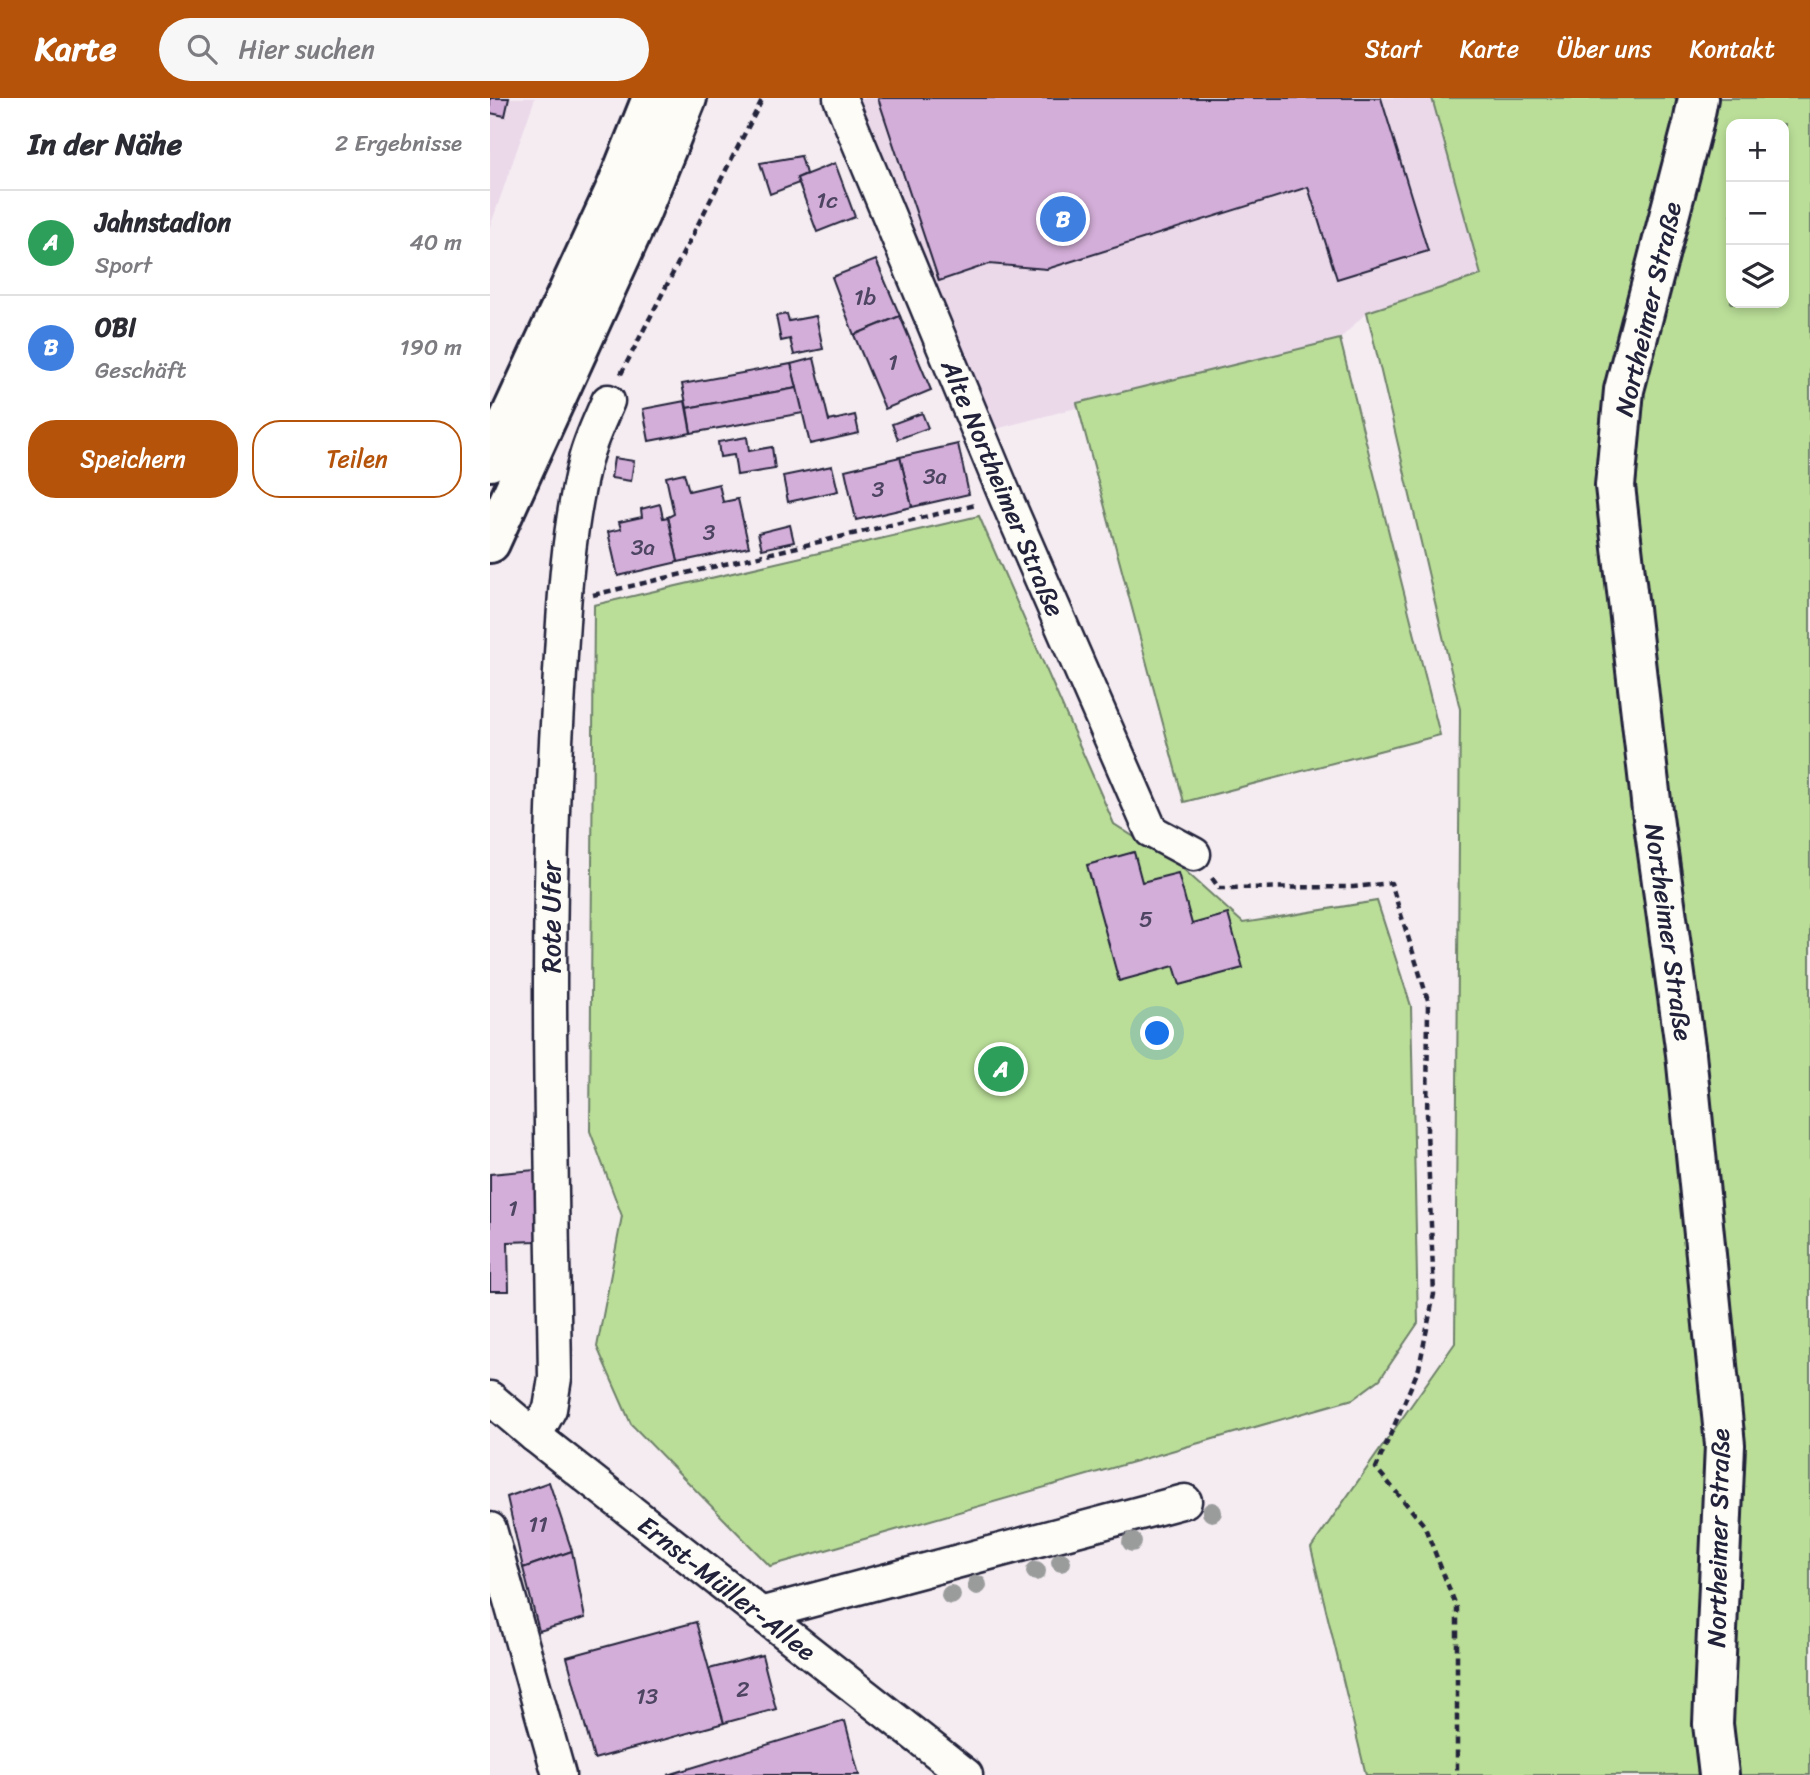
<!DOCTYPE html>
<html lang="de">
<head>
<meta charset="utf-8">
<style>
	body { margin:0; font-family:Sriracha,sans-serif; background:#f7f7f7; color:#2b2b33 }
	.controls { position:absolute; right:21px; top:21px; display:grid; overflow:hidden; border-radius:14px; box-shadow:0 4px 10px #0003 }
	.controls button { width:63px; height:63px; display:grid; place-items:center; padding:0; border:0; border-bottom:2px solid #e1e1e2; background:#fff; color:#2b2b33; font:35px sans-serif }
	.you { position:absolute; left:668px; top:936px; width:24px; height:24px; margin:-18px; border:5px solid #fff; border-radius:50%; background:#1a73e8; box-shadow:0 0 0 10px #1a73e833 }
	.badge { display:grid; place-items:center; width:46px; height:46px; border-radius:50%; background:#b45309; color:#fff; font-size:23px; font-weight:700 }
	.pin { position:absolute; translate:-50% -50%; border:4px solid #fff; box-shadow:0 2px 7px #0006 }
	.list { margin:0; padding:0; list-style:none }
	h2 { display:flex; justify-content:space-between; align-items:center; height:91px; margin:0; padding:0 28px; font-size:30px }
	h2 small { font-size:23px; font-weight:400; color:#7c7c81 }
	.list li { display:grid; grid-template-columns:46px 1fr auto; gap:21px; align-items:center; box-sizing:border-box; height:105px; padding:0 28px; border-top:2px solid #e1e1e2 }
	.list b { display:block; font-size:26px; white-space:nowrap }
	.list p { margin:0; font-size:23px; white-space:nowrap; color:#7c7c81 }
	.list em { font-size:23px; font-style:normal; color:#7c7c81 }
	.actions { display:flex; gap:14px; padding:21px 28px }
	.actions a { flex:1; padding:16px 0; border:2px solid #b45309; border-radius:28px; text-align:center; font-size:24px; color:#b45309 }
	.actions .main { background:#b45309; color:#fff }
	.icon { flex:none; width:38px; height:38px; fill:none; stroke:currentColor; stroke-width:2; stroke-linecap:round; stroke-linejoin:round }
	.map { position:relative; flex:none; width:1320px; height:1677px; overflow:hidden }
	header { display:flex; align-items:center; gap:42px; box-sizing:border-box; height:98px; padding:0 35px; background:#b45309; color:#fff }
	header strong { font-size:33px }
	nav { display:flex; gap:38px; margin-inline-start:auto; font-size:24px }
	.search { width:490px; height:63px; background:#f7f7f7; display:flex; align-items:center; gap:18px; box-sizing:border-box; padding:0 24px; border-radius:38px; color:#7c7c81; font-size:26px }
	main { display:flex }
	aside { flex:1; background:#fff }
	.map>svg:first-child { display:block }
</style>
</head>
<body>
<header>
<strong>Karte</strong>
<div class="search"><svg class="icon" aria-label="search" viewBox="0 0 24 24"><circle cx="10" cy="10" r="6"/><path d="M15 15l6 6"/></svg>Hier suchen</div>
<nav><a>Start</a><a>Karte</a><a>Über uns</a><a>Kontakt</a></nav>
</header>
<main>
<aside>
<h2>In der Nähe<small>2 Ergebnisse</small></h2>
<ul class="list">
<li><span class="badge" style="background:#2e9e5b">A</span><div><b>Jahnstadion</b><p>Sport</p></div><em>40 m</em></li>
<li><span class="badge" style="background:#3f7fe0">B</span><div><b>OBI</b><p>Geschäft</p></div><em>190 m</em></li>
</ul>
<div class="actions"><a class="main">Speichern</a><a>Teilen</a></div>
</aside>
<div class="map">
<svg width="1320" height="1677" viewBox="0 0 1320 1677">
	<rect width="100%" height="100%" fill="#f5ecf1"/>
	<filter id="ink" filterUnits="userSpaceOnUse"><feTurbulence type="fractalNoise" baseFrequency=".0143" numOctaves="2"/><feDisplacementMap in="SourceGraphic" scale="14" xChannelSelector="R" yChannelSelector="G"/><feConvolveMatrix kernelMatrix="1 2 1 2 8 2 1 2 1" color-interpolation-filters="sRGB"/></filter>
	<g filter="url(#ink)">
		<g fill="#ebd9ea">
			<polygon points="0,0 45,0 0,129"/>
			<polygon points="353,0 942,0 991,177 877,214 850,241 502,332"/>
		</g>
		<g fill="#bade98" stroke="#6e806a" stroke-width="2" fill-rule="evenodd">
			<path d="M942,0H1320V1677H876L821,1450L965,1245L970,611L877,214L991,177ZM1241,26H1294V205H1241Z"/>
			<polygon points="850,241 950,637 694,704 587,305"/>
			<polygon points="489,418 624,726 691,769 753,825 887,803 921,908 928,1225 890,1281 863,1301 280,1468 141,1326 107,1249 132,1118 100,1033 104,507"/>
		</g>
		<g fill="#d3aed8" stroke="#22223b" stroke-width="2">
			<polygon points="0,0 19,0 15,18 0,15"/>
			<polygon points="388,0 891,0 938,153 847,181 818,89 557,171 499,166 449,183"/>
			<polygon points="311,58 316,76 307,80 309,85 280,96 270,65"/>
			<polygon points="345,65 365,119 327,134 307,80"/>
			<polygon points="386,162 410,218 364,237 342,179"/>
			<polygon points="297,216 299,223 326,218 333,251 304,257 300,241 291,243 286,218"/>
			<polygon points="410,218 441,292 395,311 364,237"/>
			<polygon points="324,260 339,323 365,317 369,335 320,346 301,266"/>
			<polygon points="301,266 307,290 197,310 192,286"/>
			<polygon points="307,290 313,315 201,335 197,310"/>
			<polygon points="195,303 201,335 159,343 153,311"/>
			<polygon points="432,315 438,330 408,341 402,326"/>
			<polygon points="257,339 259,353 282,349 285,371 247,377 244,357 230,359 228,344"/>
			<polygon points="468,346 479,396 422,409 410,359"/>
			<polygon points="410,359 422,409 366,422 355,372"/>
			<polygon points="124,360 144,363 141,383 121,380"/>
			<polygon points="342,368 348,393 298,404 293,378"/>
			<polygon points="194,375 199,393 229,386 233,404 248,401 259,449 188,464 178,419 184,416 176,379"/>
			<polygon points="170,406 173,420 178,419 188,464 128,478 118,434 131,431 129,424 152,419 151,411"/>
			<polygon points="300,427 304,444 272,451 268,435"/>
			<polygon points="644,754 652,784 688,775 702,826 738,816 753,870 690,887 684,868 629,883 597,767"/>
			<polygon points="45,1072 46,1143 18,1144 19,1193 0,1193 0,1076"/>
			<polygon points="59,1384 82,1453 33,1470 17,1399"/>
			<polygon points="82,1453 95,1520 49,1533 33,1470"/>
			<polygon points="206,1524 234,1625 104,1661 77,1559"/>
			<polygon points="272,1557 286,1611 234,1625 219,1571"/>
			<polygon points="355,1623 369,1677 178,1677"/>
		</g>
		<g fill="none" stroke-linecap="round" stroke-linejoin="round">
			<g stroke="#22223b" stroke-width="37">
				<g id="street">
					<polyline points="350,0 516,400 661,733 704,756"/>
					<polyline points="0,1300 45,1338 476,1677"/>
					<path d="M45,1338L60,1311L65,1280C62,1057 54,832 68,609C73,527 75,442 95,362C100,342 110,322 118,303"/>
					<polyline points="0,1431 69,1677"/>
					<polyline points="270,1516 695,1403"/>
				</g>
			</g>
			<g stroke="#22223b" stroke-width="44">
				<polyline id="primary" points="1208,0 1203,26 1134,292 1125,388 1162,712 1196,956 1235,1347 1223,1626 1229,1677"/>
			</g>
			<g stroke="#22223b" stroke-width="44">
				<g id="highway">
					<polyline points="0,363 126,90 162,0"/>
					<polyline points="0,445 150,116 197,0"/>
				</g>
			</g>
			<g stroke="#22223b" stroke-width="4.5" stroke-dasharray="7 5" stroke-linecap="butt">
				<polyline points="131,276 273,0"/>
				<polyline points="103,497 486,407"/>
				<polyline points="722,780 729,790 863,789 901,785 938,902 937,1033 944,1196 929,1270 886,1370 934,1427 967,1510 967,1677"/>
			</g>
			<use href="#street" stroke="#fdfcf7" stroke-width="32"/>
			<use href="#primary" stroke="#fdfcf7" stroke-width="38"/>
			<use href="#highway" stroke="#fdfcf7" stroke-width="38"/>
		</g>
		<g fill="#9a9c9c">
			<circle cx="722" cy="1414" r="10"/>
			<circle cx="642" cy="1444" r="10"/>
			<circle cx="571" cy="1464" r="10"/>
			<circle cx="546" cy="1473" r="10"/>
			<circle cx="487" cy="1487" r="10"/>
			<circle cx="461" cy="1497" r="10"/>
		</g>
	</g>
	<g text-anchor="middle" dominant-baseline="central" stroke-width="5" stroke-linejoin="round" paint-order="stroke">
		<g font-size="23" fill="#4e4562">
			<text x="337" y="102">1c</text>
			<text x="375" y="199">1b</text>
			<text x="403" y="264">1</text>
			<text x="445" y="378">3a</text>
			<text x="388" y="391">3</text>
			<text x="219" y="434">3</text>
			<text x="153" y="449">3a</text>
			<text x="656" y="821">5</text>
			<text x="23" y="1110">1</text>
			<text x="48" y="1426">11</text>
			<text x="253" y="1591">2</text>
			<text x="157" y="1598">13</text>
		</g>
		<g font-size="26" fill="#22223b" stroke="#fdfcf7">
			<text transform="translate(1158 211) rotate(-77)">Northeimer Straße</text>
			<text transform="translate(513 390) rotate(67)">Alte Northeimer Straße</text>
			<text transform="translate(61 819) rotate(-90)">Rote Ufer</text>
			<text transform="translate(1179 834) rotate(82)">Northeimer Straße</text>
			<text transform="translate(1228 1440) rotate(-89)">Northeimer Straße</text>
			<text transform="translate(237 1490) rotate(38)">Ernst-Müller-Allee</text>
		</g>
	</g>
</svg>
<div class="controls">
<button>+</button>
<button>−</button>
<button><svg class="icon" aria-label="layers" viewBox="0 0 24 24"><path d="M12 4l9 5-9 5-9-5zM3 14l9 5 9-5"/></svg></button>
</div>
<div class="you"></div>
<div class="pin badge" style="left:511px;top:971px;background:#2e9e5b">A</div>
<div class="pin badge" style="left:573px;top:121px;background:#3f7fe0">B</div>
</div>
</main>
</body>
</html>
